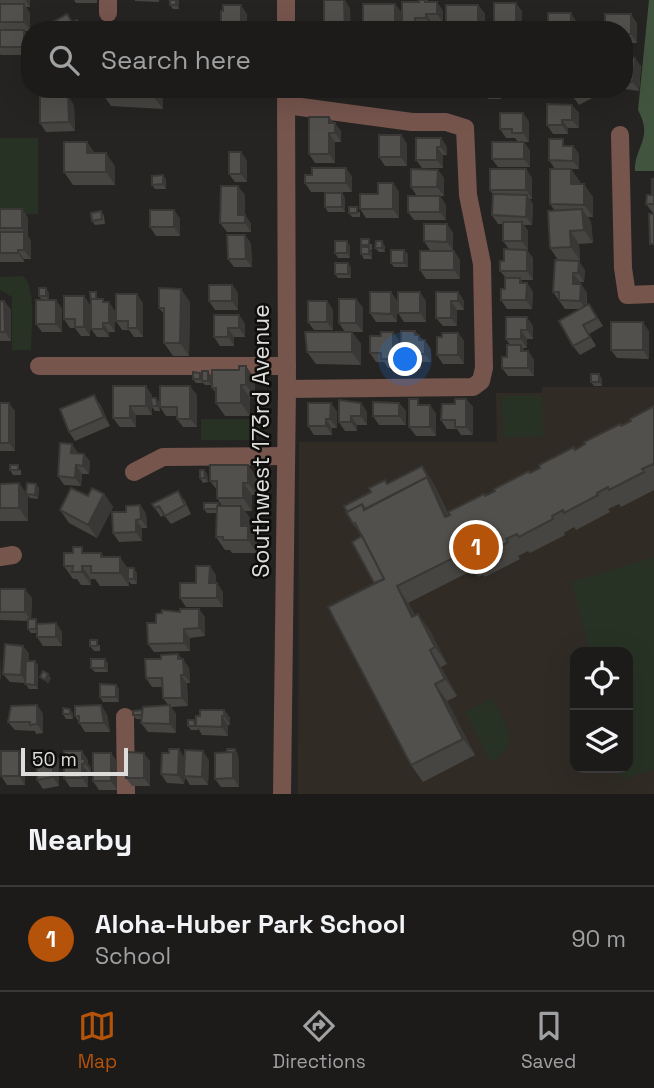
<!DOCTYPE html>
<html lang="en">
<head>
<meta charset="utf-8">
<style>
	body { margin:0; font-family:"Space Grotesk",sans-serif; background:#252423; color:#f1f3f6 }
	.controls { position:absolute; right:21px; bottom:21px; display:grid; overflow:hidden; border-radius:14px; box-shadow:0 7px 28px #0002 }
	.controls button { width:63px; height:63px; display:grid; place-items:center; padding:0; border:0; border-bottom:2px solid #3a3939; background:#1c1b1a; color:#f1f3f6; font:35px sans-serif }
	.scale { position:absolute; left:21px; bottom:18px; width:107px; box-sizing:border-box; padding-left:7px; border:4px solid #dedddb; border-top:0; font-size:19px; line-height:24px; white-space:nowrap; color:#dedddb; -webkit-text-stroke:5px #0e0e0d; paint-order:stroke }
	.you { position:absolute; left:406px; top:360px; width:24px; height:24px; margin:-18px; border:5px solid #fff; border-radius:50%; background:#1a73e8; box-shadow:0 0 0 10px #1a73e833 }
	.badge { display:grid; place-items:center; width:46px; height:46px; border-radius:50%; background:#b45309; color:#fff; font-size:23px; font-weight:700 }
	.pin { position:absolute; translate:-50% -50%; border:4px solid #fff; box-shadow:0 2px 7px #0006 }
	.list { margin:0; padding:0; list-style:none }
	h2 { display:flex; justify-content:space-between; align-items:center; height:91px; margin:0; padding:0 28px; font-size:30px }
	h2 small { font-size:23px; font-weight:400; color:#a0a1a2 }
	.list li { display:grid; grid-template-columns:46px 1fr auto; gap:21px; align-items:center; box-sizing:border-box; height:105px; padding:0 28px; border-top:2px solid #3a3939 }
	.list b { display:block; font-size:26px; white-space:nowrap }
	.list p { margin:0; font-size:23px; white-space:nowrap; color:#a0a1a2 }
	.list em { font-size:23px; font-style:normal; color:#a0a1a2 }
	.icon { flex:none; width:38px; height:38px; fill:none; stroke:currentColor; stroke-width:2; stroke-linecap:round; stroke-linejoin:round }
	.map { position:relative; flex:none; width:654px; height:794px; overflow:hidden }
	.search { position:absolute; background:#1c1b1a; box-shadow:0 7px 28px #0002; left:21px; right:21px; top:21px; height:77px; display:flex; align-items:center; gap:18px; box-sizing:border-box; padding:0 24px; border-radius:28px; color:#a0a1a2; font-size:26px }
	.sheet { height:196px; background:#1c1b1a }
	nav { display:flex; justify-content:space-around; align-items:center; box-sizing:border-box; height:98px; border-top:2px solid #3a3939; background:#1c1b1a; font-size:19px; color:#a0a1a2 }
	nav a { display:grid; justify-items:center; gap:4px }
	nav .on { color:#b45309 }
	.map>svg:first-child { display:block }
</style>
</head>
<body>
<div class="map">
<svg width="654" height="794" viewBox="0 0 654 794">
	<rect width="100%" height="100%" fill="#262422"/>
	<path fill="#302c25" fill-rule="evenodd" d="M542,387H654V794H298L299,442H497L496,393H542ZM575,652H628V768H575Z"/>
	<g fill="#273225">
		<rect x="0" y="138" width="38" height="76"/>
		<path d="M23,276C37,287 31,332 31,350H12V297L0,290V277Z"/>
		<polygon points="502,396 542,396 543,436 503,437"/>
		<path d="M201,419H263C263,428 264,436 255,440H201Z"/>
		<polygon points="654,557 654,769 622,779 620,768 628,768 628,652 590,652 572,582"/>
		<path d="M492,699C505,723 523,744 491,762L465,712Z"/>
	</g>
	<path fill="#41543e" d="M649,0H654V171H635C634,147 654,139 638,110Z"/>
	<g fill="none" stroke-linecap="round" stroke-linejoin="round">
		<g stroke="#76554d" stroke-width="18">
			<polyline points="108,0 108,13"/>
			<polyline points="286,0 286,30"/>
			<polyline points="286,105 412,122 446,122 465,128 468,195 482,264 484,368 481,381 473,387 287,389"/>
			<polyline points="620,135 623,268 627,295 654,294"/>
			<polyline points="39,366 287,366"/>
			<polyline points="134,472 163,457 286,456"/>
			<polyline points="0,557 13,555"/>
			<polyline points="125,717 126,794"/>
			<polyline points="282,794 287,389 286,89"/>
		</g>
	</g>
	<g fill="#464542">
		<polygon points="0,0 30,0 30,7 26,7 30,13 30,31 24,31 30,38 30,55 1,55 0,54"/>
		<polygon points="74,0 97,0 97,3 76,3"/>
		<polygon points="135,0 159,0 159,2 135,1"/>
		<polygon points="179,0 179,9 173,9 170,5"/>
		<polygon points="427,0 429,2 437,2 443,11 443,23 432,23 432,27 421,27 421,30 403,30 419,2"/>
		<polygon points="395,4 401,12 401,30 365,30 363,27"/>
		<polygon points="478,5 485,14 485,30 448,30 446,27"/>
		<polygon points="637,23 637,43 624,43 624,30 607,30 605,27"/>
		<polygon points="624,57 641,66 639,91 624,89"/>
		<polygon points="163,89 163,109 111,106 102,93"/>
		<polygon points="214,89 247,89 247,96 219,96"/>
		<polygon points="321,89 354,89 354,96 326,96"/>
		<polygon points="373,89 401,89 401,98 380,98"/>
		<polygon points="409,89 436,89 436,97 429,97 428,95 413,95"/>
		<polygon points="456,89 477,89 477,91 457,91"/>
		<polygon points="482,89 514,89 514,94 501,94 501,99 488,99"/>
		<polygon points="563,89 595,89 598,95 579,105 571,94 568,96"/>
		<polygon points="74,105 75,131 46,132 40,123"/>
		<polygon points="572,105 579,113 579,128 568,128 568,134 553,134 547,125"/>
		<polygon points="523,113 529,122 529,142 518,142 515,138 506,138 500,129"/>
		<polygon points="329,117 341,131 341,142 335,142 335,163 315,163 309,154"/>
		<polygon points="401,135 407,144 407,166 385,166 379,157"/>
		<polygon points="441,138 447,147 447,155 443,155 443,168 422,168 416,160"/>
		<polygon points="87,142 94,153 115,166 115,185 73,185 64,172"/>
		<polygon points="524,142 530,151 530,167 498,167 492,159"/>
		<polygon points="568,146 573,146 579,154 579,169 555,169 549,160"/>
		<polygon points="241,152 247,161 247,182 235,182 229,174"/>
		<polygon points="346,168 352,177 352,192 311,192 305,183 312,175"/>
		<polygon points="526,169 532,178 532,199 529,199 533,204 532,225 524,225 528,231 528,250 527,250 533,258 533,280 521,280 523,283 527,283 533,292 532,309 507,309 501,300 505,289 506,278 500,271 509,249 503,241 503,224 498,224 492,215 493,195 490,190"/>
		<polygon points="571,169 580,182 580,184 593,197 593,217 588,217 591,222 593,243 579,244 580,260 569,261 585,270 584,282 580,282 580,284 581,284 587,293 587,305 589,304 603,326 589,334 596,346 580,355 573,346 580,309 565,309 553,292 558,260 550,248 555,211 550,204"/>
		<polygon points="438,170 444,178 444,196 440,196 446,205 446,220 414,220 408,212 417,196 411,187"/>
		<polygon points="163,175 166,180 166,189 155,189 152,185"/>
		<polygon points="654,179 654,213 653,213 646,204 652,195"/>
		<polygon points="393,183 399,192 399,218 366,218 360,209 378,194"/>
		<polygon points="342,193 345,198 345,212 328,212 325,207"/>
		<polygon points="245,195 245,215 251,224 251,232 227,232 220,223"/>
		<polygon points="0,209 22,209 28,218 28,236 31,241 31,259 24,259 24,262 0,262"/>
		<polygon points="174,210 180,219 180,236 156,236 150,227"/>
		<polygon points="101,211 104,216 105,224 95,225 92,221"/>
		<polygon points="360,212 360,217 352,217 349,213"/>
		<polygon points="447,224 453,233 453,250 430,250 424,241"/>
		<polygon points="245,235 251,244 252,267 234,267 228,259"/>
		<polygon points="372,244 372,250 370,250 372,252 372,259 364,259 361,254 363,247 361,245"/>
		<polygon points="350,246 350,258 338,258 335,253"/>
		<polygon points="385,246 385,252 379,252 375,248"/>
		<polygon points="454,251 460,260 460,279 426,279 420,270"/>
		<polygon points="408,254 408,267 394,267 391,263"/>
		<polygon points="348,263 351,268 351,278 338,278 335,274"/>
		<polygon points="232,285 238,293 238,310 215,310 209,301"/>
		<polygon points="46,288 49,293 49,300 62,308 62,332 42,332 36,324 42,300 39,296"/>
		<polygon points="391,292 397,301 397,322 376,322 370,313"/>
		<polygon points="458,292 464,301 464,310 457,310 457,326 443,326 436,318"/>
		<polygon points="84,296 90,305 90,336 81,336 75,328 70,328 64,319"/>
		<polygon points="99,296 99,299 105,302 115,311 115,332 109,332 109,337 97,337 91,329"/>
		<polygon points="356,299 363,308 363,332 352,332 361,344 361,365 316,364 307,352 345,332 339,323"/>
		<polygon points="0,301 4,301 11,310 11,341 0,341"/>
		<polygon points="327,301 333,310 333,330 314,330 308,322"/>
		<polygon points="426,301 426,322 404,322 398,313"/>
		<polygon points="190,302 189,356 173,356 164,343 164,314 159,308"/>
		<polygon points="143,303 143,337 134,337 129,330 122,330 116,321"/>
		<polygon points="239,315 245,324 245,337 234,337 234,346 220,346 214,337"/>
		<polygon points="506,317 533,326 533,339 527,339 527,348 522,348 525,351 528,351 534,360 534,376 508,376 502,368 507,357 510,345 506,339"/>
		<polygon points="415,331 422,340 431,349 431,362 421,362 421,369 410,369 403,361 403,357 401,354"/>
		<polygon points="649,331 649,359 617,358 611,350"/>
		<polygon points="393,332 399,341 399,368 388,368 384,362 376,362 370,353 381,336"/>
		<polygon points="458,333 464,341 464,364 443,364 437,355 442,337"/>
		<polygon points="208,371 211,376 211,385 205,385 203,383 196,383 193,379 200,373 202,374"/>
		<polygon points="255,379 255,398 250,398 250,416 225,416 216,403 216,393 212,388"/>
		<polygon points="602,379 602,386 594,386 591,382"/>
		<polygon points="113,386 152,395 152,398 156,398 159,402 160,411 155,411 152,407 152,415 136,415 136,427 120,427 113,418"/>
		<polygon points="197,395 197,427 183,427 177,419 177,416 166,416 160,407"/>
		<polygon points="466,399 473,407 473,435 461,435 457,429 447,429 441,420 455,404"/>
		<polygon points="0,403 15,411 15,451 0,451"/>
		<polygon points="331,403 337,412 337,428 332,428 332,435 314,435 308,426"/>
		<polygon points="361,403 367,412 367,425 357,425 357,431 345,431 339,422"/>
		<polygon points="399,403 406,411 406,425 379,425 373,416"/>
		<polygon points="100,404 110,426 75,441 69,432"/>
		<polygon points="422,405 430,405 436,414 436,436 416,436 409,427"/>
		<polygon points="654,406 654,490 621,507 619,504 608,509 610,512 576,530 574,527 564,533 565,535 530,553 528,551 518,556 520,559 485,577 483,575 478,577 473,570 408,603 415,615 418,614 430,631 447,664 441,667 457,696 447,701 475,755 423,782 411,765 374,583 362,536 353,524 371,492 385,480 388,484 431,479 449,515 631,421"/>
		<polygon points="78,453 84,454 90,462 89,474 82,474 81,486 64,485 58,476"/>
		<polygon points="248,465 257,478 257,495 252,495 252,511 245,511 250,518 250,529 257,539 257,553 232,553 230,550 225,550 216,537 217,513 207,513 204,509 222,506 217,498 217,490 210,481"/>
		<polygon points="10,470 21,470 21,475 13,475"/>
		<polygon points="204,470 207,474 208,482 203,483 200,478"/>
		<polygon points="19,483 28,496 28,521 0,521 0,484"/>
		<polygon points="39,488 38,499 30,498 26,494"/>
		<polygon points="104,494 113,507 97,538 69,523 60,510 88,496"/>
		<polygon points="184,499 191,514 171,524 164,515 161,517 152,504"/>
		<polygon points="140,505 146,514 147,528 142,528 142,541 119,542 113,533 126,512"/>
		<polygon points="86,553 101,553 104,557 137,573 137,584 131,584 129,581 129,586 100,586 95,579 91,579 91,585 81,585 77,579 73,579 64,566"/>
		<polygon points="216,575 216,583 223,592 223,607 186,607 180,598 196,583"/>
		<polygon points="0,589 32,598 31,619 39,624 56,623 62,632 62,646 43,646 37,637 37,633 31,633 28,629 28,621 0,620"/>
		<polygon points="205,617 205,636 190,638 190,651 154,652 148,644"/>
		<polygon points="100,645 100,651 94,651 90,646"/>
		<polygon points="23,646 29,654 28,661 38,665 38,689 29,689 25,683 10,682 3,674"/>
		<polygon points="178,654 189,668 190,683 187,683 188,706 171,707 176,714 176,733 148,732 141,723 142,719 136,719 133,715 142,710 168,705 163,698 162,687 152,687 146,678 161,659"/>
		<polygon points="108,663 108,672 95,672 91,668"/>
		<polygon points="116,685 119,689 119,702 103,702 100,697"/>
		<polygon points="37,705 43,714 43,733 36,734 35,731 15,730 8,722"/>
		<polygon points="224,710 230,718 230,725 228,725 228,736 202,735 198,728 198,730 191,730 188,726 194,720 196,722 200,716"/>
		<polygon points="73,713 73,719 66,719 63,714"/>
		<polygon points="107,714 110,732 85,732 75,716"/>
		<polygon points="19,751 25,760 25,785 7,785 1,776"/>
		<polygon points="53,751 59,760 59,786 43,789 37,780"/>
		<polygon points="238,754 239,787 221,787 215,779"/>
		<polygon points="185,757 209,760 208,785 190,785 185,777 184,784 167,783 161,774"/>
		<polygon points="88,760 88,764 91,768 91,772 88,772 88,787 70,787 64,778"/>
		<polygon points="117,761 117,790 99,790 93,781"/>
		<polygon points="150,761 150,786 132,786 126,778"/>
	</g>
	<g fill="#393836">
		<polygon points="25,0 30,0 30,7"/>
		<polygon points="176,0 179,0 179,9 176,5"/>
		<polygon points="345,0 350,8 351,30 345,30"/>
		<polygon points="437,2 443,11 443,23 437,14"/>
		<polygon points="516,3 522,11 522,30 516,30"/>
		<polygon points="24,4 30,13 30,31 24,22"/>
		<polygon points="395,4 401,12 401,30 397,30 395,27"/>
		<polygon points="241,5 247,14 247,30 241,30"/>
		<polygon points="478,5 485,14 485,30 480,30 478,27"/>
		<polygon points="571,13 577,22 577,30 572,30 571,28"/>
		<polygon points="426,14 432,23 432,27 426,18"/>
		<polygon points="631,14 637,23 637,43 631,34"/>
		<polygon points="415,18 421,27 421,30 415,29"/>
		<polygon points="24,30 30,38 30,55 24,47"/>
		<polygon points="635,58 641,66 639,91 633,82"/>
		<polygon points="154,89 163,89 163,109 154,97"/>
		<polygon points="242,89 247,89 247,96"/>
		<polygon points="349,89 354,89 354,96"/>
		<polygon points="395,89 401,89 401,98"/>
		<polygon points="430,89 436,89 436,97"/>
		<polygon points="495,89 498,89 501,94 501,99"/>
		<polygon points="68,96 74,105 75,131 69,122"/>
		<polygon points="572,105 579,113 579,128 572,120"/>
		<polygon points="523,113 529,122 529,142 523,133"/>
		<polygon points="329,117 335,125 335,123 341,131 341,142 329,123"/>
		<polygon points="562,120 568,128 568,134 562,125"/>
		<polygon points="329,133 335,142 335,163 329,154"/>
		<polygon points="401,135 407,144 407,166 401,157"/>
		<polygon points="441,138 447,147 447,155 441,147"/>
		<polygon points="87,142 96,155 87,153"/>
		<polygon points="524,142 530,151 530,167 524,159"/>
		<polygon points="573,146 579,154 579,169 573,161"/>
		<polygon points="437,147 443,155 443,168 437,160"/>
		<polygon points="241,152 247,161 247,182 241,174"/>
		<polygon points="106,153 115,166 115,185 106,172"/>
		<polygon points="346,168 352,177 352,192 346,183"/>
		<polygon points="526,169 532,178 532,199 526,190"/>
		<polygon points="571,169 580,182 580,197 571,184"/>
		<polygon points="438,170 444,178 444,196 437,187"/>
		<polygon points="163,175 166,180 166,189 163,184"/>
		<polygon points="393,183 399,192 399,218 393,209"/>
		<polygon points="584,184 593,197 593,217 584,205"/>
		<polygon points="238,186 245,195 245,224 238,215"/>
		<polygon points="342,193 345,198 345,212 342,207"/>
		<polygon points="527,195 533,204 532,225 526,217"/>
		<polygon points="440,196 446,205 446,220 440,212"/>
		<polygon points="22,209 28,218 28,236 31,241 31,259 24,250 24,232 22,228"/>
		<polygon points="582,209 591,222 593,243 584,230"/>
		<polygon points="174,210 180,219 180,236 174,227"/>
		<polygon points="245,215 251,224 251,232 245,223"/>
		<polygon points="522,222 528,231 528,250 522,241"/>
		<polygon points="447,224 453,233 453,250 447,242"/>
		<polygon points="570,231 579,244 580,260 571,247"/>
		<polygon points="245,235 251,244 252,267 246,259"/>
		<polygon points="347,241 350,246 350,258 347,253"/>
		<polygon points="382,241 385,246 385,252 382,248"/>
		<polygon points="369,247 372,252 372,259 369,254"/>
		<polygon points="18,250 24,259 24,262 18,253"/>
		<polygon points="404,250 408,254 408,267 404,263"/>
		<polygon points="527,250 533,258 533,280 527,271"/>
		<polygon points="454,251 460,260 460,279 454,270"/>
		<polygon points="579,261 585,270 584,282 578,273"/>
		<polygon points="348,263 351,268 351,278 348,274"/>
		<polygon points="573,273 580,282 579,293 573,284"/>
		<polygon points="527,283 533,292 532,309 526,300"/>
		<polygon points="581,284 587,293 586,310 580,301"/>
		<polygon points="232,285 238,293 238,310 232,301"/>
		<polygon points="46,288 49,293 49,300 46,296"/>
		<polygon points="181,289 190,302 189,356 180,343"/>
		<polygon points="391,292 397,301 397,322 391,314"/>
		<polygon points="420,292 426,301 426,322 420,313"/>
		<polygon points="458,292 464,301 464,310 458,301"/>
		<polygon points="137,294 143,303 143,337 137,328"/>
		<polygon points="84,296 90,305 90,336 84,327"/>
		<polygon points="103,299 109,308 109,302 115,311 115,332 109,323"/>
		<polygon points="356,299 363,308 363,332 356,323"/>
		<polygon points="56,300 62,308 62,332 56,324"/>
		<polygon points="4,301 11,310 11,341 5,332"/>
		<polygon points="327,301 333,310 333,330 327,322"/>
		<polygon points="451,301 457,310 457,326 451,318"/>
		<polygon points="239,315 245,324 245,337 239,328"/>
		<polygon points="527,317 533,326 533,339 527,330"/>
		<polygon points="643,322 649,331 649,359 643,350"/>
		<polygon points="103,323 109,332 109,337 103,329"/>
		<polygon points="228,328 234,337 234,346 228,337"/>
		<polygon points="521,330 527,339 527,348 521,339"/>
		<polygon points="352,332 361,344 361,365 352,352"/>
		<polygon points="393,332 399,341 399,368 393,359"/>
		<polygon points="458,333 464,341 464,364 458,355"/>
		<polygon points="425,340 431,349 431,362 425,354"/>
		<polygon points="528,351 534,360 534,376 528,368"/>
		<polygon points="415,354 421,362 421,369 415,361"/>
		<polygon points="246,366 255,379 255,398 246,385"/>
		<polygon points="208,371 211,376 211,385 208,381"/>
		<polygon points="599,374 602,379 602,386 599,382"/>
		<polygon points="241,385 250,398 250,416 241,403"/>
		<polygon points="146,386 152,395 152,415 146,406"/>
		<polygon points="190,386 197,395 197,427 190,419"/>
		<polygon points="94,395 100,404 110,426 104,417"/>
		<polygon points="156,398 159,402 160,411 157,406"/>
		<polygon points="466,399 473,407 473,435 466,427"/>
		<polygon points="9,403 15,411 15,451 9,443"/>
		<polygon points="331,403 337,412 337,428 330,419"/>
		<polygon points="361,403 367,412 367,425 361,416"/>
		<polygon points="399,403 406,411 406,425 399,416"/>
		<polygon points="430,405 436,414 436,436 430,427"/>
		<polygon points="130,406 136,415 136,427 130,418"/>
		<polygon points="351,416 357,425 357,431 351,422"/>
		<polygon points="326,419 332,428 332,435 326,426"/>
		<polygon points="72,444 78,453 71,453"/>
		<polygon points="84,454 90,462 89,474 83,466"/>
		<polygon points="76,465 82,474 81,486 75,478"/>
		<polygon points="248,465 257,478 257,495 248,483"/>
		<polygon points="422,466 431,479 457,534 445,517"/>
		<polygon points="204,470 207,474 208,482 205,478"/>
		<polygon points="19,483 28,496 28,521 19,508"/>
		<polygon points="243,483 252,495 252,511 243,498"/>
		<polygon points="36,484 39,488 38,499 35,495"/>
		<polygon points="104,494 113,507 97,538 88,525"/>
		<polygon points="140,505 146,514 147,528 141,519"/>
		<polygon points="241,506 250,518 250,529 257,539 257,553 248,540 241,526"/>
		<polygon points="136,520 142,528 142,541 136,532"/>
		<polygon points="120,557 129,570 128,579 129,581 129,586 120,573"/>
		<polygon points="82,566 91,579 91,585 82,572"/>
		<polygon points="210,566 216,575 216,592 209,583"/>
		<polygon points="134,568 137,573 137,584 134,579"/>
		<polygon points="217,583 223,592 223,607 217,598"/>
		<polygon points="397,586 408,603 424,633 412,617"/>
		<polygon points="25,589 32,598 31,621 25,612"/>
		<polygon points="199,609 205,617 205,636 199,628"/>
		<polygon points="418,614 430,631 447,664 435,647"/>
		<polygon points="56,623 62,632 62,646 56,637"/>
		<polygon points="184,629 190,638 190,651 184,643"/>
		<polygon points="23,646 29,654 27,683 21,675"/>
		<polygon points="430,650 441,667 457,696 445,679"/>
		<polygon points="178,654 183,662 183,659 189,668 190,683 184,675 178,659"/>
		<polygon points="0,655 0,656 1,680 0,678"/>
		<polygon points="105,659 108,663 108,672 105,668"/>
		<polygon points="35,661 38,665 38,689 35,685"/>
		<polygon points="48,674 51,678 48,684 45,680"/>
		<polygon points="181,675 187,683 188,706 182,698"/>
		<polygon points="435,684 447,701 475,755 463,739"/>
		<polygon points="116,685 119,689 119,702 116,697"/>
		<polygon points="37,705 43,714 43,733 37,724"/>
		<polygon points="101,705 107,714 110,732 104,723"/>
		<polygon points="170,705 176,714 176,733 170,724"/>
		<polygon points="70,709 73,713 73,719 70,714"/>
		<polygon points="224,710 230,718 230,725 224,716"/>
		<polygon points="222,716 228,725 228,736 222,727"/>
		<polygon points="179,749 185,758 184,784 178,775"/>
		<polygon points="235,749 238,754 239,761 239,787 233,778 233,752"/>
		<polygon points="19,751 25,760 25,785 19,776"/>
		<polygon points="53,751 59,760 59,786 53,777"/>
		<polygon points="82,751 88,760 88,764 91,768 91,772 82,759"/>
		<polygon points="203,751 209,760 208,785 202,777"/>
		<polygon points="111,753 117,761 117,790 111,781"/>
		<polygon points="144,753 150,761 150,786 144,778"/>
		<polygon points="82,764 88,772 88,787 82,778"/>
	</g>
	<g fill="#51504d" stroke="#393836" stroke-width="2">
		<rect x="170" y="0" width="6" height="5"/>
		<polygon points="324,0 344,0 345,30 319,30 319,23 324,23"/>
		<polygon points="419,0 425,0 425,2 437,2 437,14 426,14 426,18 415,18 415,29 402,29 402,2 419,2"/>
		<rect x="494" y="3" width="22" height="27"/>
		<rect x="0" y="4" width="24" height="18"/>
		<rect x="363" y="4" width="32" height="23"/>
		<polygon points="223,5 241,5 241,30 221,30 221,11 223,11"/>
		<rect x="446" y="5" width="32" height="22"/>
		<polygon points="548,13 571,13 571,28 548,30"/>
		<polygon points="67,14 72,22 77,20 83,30 50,30 48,25"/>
		<polygon points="605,14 631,14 631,34 624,34 624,30 612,30 612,27 605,27"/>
		<rect x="126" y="23" width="22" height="7"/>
		<rect x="173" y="28" width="23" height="2"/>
		<rect x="0" y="30" width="24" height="17"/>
		<polygon points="624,57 635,58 633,82 624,81"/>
		<polygon points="102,89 154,89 154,97 102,93"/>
		<rect x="482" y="89" width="13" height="2"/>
		<polygon points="68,96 69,122 40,123 40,97"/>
		<polygon points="547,104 572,105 572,120 562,120 562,125 547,125"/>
		<polygon points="500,113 523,113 523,133 512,133 512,129 500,129"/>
		<polygon points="309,117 329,117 329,123 335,123 335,133 329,133 329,154 309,154"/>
		<rect x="379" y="135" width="22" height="22"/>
		<polygon points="416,138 441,138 441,147 437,147 437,160 416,160"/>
		<polygon points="549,139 563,139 563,146 573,146 573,161 549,160"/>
		<polygon points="64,142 87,142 87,153 106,153 106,172 64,172"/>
		<rect x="492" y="142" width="32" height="17"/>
		<rect x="229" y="152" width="12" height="22"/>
		<polygon points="312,168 346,168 346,183 305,183 305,175 312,175"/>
		<polygon points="411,169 438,170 437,187 411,187"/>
		<rect x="490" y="169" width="36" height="21"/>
		<polygon points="550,169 571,169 571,184 584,184 584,205 550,204"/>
		<polygon points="163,175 163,184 152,185 152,176"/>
		<polygon points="652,179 654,179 654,204 646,204 647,195 652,195"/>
		<polygon points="378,183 393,183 393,209 360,209 360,194 378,194"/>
		<polygon points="221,186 238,186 238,215 245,215 245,223 220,223"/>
		<rect x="325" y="193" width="17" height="14"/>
		<polygon points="493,194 527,195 526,217 492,215"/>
		<rect x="408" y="196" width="32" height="16"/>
		<rect x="349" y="207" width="8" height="6"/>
		<rect x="0" y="209" width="22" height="19"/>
		<polygon points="582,209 584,230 570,231 571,247 550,248 548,211"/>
		<rect x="150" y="210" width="24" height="17"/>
		<polygon points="101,211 102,219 92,221 91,213"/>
		<polygon points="649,214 654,214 654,244 650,244"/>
		<rect x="503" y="222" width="19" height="19"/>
		<polygon points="424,224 447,224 447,242 424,241"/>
		<polygon points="0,232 24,232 24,250 18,250 18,253 0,253"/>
		<polygon points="227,235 245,235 246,259 228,259"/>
		<rect x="361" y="239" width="8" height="6"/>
		<rect x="335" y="241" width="12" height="12"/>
		<polygon points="376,241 382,241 382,248 375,248"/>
		<rect x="361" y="247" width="8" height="7"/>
		<polygon points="504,249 527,250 527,271 500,271 500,261 504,261"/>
		<rect x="391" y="250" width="13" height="13"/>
		<rect x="420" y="251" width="34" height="19"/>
		<polygon points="555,260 579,261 578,273 573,273 573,284 581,284 580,301 559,300 559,292 553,292"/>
		<rect x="335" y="263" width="13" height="11"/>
		<polygon points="505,278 520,278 520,283 527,283 526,300 501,300 501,289 505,289"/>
		<rect x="209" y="285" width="23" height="16"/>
		<rect x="39" y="288" width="7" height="8"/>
		<polygon points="159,288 181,289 180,343 164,343 164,308 159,308"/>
		<polygon points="90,292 96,292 96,299 91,299 91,301"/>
		<polygon points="370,292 391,292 391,314 370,313"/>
		<rect x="398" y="292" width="22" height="21"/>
		<polygon points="436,292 458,292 458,301 451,301 451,318 436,318"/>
		<polygon points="116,294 137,294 137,328 128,328 128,321 116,321"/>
		<polygon points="64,296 84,296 84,327 75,327 75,319 64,319"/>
		<polygon points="91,299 103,299 103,302 109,302 109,323 103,323 103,329 91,329"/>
		<rect x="339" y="299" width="17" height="24"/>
		<rect x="36" y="300" width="20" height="24"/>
		<polygon points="0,301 4,301 5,332 0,332"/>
		<rect x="308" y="301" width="19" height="21"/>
		<polygon points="589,304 597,318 583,325 590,337 573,346 559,321"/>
		<polygon points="214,315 239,315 239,328 228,328 228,337 214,337"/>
		<polygon points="506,317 527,317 527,330 521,330 521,339 506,339"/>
		<rect x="611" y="322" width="32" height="28"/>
		<polygon points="401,331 415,331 415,335 419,335 419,340 425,340 425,354 415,354 415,361 403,361 403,354 401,354"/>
		<polygon points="305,332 352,332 352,352 307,352"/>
		<polygon points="381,332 393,332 393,359 381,359 381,353 370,353 370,336 381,336"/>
		<polygon points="442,333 458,333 458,355 437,355 437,337 442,337"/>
		<polygon points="507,345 521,345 521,351 528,351 528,368 502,368 502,357 507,357"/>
		<polygon points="239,366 246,366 246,385 241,385 241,403 216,403 216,388 212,388 212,370 239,370"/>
		<rect x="202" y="371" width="6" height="10"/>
		<polygon points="193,372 200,373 200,379 193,379"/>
		<rect x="591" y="374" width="8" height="8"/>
		<polygon points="113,386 146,386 146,406 130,406 130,418 113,418"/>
		<polygon points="160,386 190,386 190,419 177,419 177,407 160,407"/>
		<polygon points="94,395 104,417 69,432 60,409"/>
		<polygon points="151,398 156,398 157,406 152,406"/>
		<polygon points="409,399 418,399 418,405 430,405 430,427 409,427"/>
		<polygon points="455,399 466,399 466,427 455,427 455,420 441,420 442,404 455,404"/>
		<polygon points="339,400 361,403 361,416 351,416 351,422 339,422"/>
		<polygon points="373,402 399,403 399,416 373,416"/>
		<rect x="0" y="403" width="9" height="40"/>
		<polygon points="308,403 331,403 330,419 326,419 326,426 308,426"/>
		<polygon points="654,406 654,465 653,464 642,469 644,472 609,490 608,487 597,493 598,495 564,513 563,510 552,516 553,519 519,537 517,534 506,539 508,542 473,560 472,558 466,560 463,553 397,586 412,617 418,614 435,647 430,650 445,679 435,684 463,739 411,765 328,607 384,579 355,523 353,524 346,512 362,504 364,510 427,477 445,517 450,515 448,512 484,494 485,496 495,491 494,489 529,471 530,473 540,468 539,465 574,447 575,450 585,444 584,442 620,424 621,426 631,421 630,419"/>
		<polygon points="60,443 72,444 71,453 84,454 83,466 76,465 75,478 58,476"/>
		<rect x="10" y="465" width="8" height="5"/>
		<polygon points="210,465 248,465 248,483 243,483 243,498 217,498 217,481 210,481"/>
		<polygon points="422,466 430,481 427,477 365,509 362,504 347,512 344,506 371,492 369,488 385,480 387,484"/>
		<polygon points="200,470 204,470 205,478 200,478"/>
		<polygon points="19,483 19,508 0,508 0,484"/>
		<polygon points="27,483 36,484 35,495 26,494"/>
		<polygon points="71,488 88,496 92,488 104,494 88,525 60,510"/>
		<polygon points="178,491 185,505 165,516 159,506 155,508 152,504"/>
		<polygon points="204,503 218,503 218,506 217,506 217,509 204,509"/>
		<polygon points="140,505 141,519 136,520 136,532 113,533 112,512 126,512 126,506"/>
		<polygon points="217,506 241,506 241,526 248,526 248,540 223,540 223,537 216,537"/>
		<polygon points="362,536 384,579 374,583 352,542"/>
		<polygon points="73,547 82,547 82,553 101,553 101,557 120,557 120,573 91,573 91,566 82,566 82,572 72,572 73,566 64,566 64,553 73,553"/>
		<polygon points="196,566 210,566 209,583 217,583 217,598 180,598 180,583 196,583"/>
		<rect x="128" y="568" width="6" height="11"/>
		<rect x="0" y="589" width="25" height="23"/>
		<polygon points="180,609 199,609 199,628 184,629 184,643 148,644 147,623 156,623 156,614 162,613 162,610 180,612"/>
		<rect x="28" y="619" width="8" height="10"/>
		<polygon points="56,623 56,637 37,637 37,624"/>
		<rect x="90" y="640" width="7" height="6"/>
		<polygon points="5,644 23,646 21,675 3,674"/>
		<polygon points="178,654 178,659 183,659 184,675 181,675 182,698 163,698 162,678 146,678 145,659 161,659 161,655"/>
		<rect x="91" y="659" width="14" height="9"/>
		<polygon points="26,661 35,661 35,685 25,684"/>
		<polygon points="43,671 48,674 45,680 40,677"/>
		<polygon points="100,684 116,685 116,697 100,697"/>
		<polygon points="37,705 37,724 30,725 30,722 8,722 11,706"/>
		<polygon points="101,705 104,723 79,723 79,716 75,716 75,706"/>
		<polygon points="170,705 170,724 141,723 143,707"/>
		<polygon points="63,708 70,709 70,714 63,714"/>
		<polygon points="142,710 142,715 133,715 133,711"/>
		<polygon points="200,710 224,710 224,716 222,716 222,727 196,726 196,716 200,716"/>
		<polygon points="188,720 194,720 195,726 188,726"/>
		<polygon points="169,749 179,749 178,775 161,774 162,753 169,753"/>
		<polygon points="227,749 235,749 235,755 233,752 227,752"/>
		<polygon points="185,750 203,751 202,777 184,776"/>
		<rect x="1" y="751" width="18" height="25"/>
		<polygon points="43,751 53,751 53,777 37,780 36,755 43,755"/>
		<polygon points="64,751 82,751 82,759 85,759 84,764 82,764 82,778 64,778"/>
		<polygon points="126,752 144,753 144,778 126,778"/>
		<polygon points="233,752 233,778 215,779 215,753"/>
		<rect x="93" y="753" width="18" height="28"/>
	</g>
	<g text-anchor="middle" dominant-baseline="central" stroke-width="5" stroke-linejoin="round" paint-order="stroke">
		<g font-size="23" fill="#dedddb" stroke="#0e0e0d">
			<text transform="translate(261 441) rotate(-90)">Southwest 173rd Avenue</text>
		</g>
	</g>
</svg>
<div class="controls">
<button><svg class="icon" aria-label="locate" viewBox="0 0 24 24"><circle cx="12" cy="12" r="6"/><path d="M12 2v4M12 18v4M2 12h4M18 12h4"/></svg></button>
<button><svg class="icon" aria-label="layers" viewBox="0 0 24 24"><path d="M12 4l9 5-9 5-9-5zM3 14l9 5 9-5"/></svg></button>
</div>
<div class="scale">50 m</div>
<div class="you"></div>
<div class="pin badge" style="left:476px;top:547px">1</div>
<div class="search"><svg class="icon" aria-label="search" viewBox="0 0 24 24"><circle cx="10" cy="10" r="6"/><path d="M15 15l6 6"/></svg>Search here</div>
</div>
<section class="sheet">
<h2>Nearby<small></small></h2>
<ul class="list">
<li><span class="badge">1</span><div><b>Aloha-Huber Park School</b><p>School</p></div><em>90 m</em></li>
</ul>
</section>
<nav>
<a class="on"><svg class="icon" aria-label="map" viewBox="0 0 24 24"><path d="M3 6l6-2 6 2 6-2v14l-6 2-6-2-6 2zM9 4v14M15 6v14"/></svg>Map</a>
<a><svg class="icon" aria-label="directions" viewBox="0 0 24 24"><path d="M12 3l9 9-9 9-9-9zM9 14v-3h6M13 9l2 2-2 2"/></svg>Directions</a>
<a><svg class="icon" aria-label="saved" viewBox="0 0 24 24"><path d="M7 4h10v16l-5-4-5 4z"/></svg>Saved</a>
</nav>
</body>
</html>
